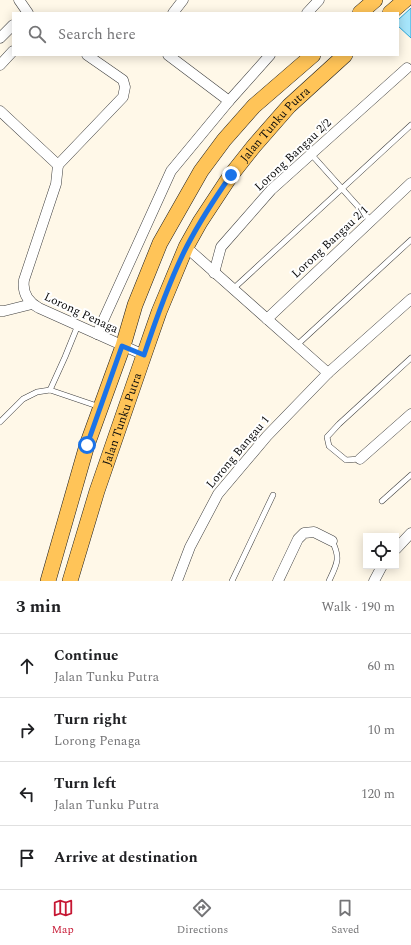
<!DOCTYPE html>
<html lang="en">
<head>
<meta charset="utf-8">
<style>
	body { margin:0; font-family:Spectral,serif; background:#f2f2f2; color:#202124 }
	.controls { position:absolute; right:12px; bottom:12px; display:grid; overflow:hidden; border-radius:0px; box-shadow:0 2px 10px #0003 }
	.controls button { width:36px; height:36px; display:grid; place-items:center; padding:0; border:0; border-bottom:1px solid #e0e0e0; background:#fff; color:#202124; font:20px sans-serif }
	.stop { position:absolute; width:12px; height:12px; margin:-9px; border:3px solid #1a73e8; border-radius:50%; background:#fff }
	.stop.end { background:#1a73e8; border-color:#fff; box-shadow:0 1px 4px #0008 }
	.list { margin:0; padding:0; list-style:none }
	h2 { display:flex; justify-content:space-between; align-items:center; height:52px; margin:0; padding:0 16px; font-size:17px }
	h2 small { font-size:13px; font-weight:400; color:#757577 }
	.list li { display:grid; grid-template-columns:26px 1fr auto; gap:12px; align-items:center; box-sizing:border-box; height:64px; padding:0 16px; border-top:1px solid #e0e0e0 }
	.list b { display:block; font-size:15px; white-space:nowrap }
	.list p { margin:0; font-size:13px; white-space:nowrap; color:#757577 }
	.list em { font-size:13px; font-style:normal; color:#757577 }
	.icon { flex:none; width:22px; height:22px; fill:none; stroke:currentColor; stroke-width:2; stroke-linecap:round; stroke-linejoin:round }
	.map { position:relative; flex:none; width:411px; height:581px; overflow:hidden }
	.search { position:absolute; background:#fff; box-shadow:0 2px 10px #0003; left:12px; right:12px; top:12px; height:44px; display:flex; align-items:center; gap:10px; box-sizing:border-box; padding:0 14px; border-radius:0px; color:#757577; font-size:15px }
	.sheet { height:308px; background:#fff }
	nav { display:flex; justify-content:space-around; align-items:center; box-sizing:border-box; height:56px; border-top:1px solid #e0e0e0; background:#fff; font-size:11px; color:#757577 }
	nav a { display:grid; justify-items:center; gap:2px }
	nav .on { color:#c61733 }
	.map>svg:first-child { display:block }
</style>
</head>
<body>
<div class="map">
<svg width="411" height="581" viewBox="0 0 411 581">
	<rect width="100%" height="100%" fill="#fff8e8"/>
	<polygon fill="#a7e6fc" stroke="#28a6da" points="411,8 411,38 398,26 398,20"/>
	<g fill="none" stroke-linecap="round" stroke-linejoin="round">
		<g stroke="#3e3e3e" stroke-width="6">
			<g id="lane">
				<polyline points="311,154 371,221"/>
				<polyline points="233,289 411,125"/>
				<polyline points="297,345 411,240"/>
				<polyline points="50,390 65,357 78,325"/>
				<polyline points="0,422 23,399 37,392 50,390 100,407"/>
				<polyline points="360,459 346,460 329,446 327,437 339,424 411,358"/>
				<polyline points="382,501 411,475"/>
				<polyline points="232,581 273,495"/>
				<path d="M329,581C337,564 341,558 332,541"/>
			</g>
		</g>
		<g stroke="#3e3e3e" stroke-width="11">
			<g id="street">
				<polyline points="19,0 28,13"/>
				<polyline points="173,13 183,0"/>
				<polyline points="307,13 319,0"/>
				<polyline points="0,38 13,25"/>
				<polyline points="168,55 229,101"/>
				<polyline points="0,65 13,51"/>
				<polyline points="0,111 58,165"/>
				<path d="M58,165L56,184L24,280C22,293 28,302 39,308L144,355"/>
				<polyline points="58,165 123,97 125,87 123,80 87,55"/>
				<polyline points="186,247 328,373"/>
				<polyline points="214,273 221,247 271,190 407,68"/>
				<polyline points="0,311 4,311 32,304"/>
				<polyline points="267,319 411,183"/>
				<polyline points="97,334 171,171 229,101 270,55"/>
				<polyline points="360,459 411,414"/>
				<polyline points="396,549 411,533"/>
				<polyline points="177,581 190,547 218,494 267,436 328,373 411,299"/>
				<polyline points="278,581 298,539 304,533 314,532 332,541"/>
				<polyline points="374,581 382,566"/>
			</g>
		</g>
		<g stroke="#1c1c1c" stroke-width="16">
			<g id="primary">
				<polyline points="360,13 375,0"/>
				<polyline points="390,13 405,0"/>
				<polyline points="48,581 87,445 123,346 135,305 160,243 201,171 224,140 254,106 313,55"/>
				<path id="s1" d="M70,581L97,491L144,355L159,312L186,247L200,222L231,175L254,146L289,106L345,55"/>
			</g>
		</g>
		<use href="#lane" stroke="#fff" stroke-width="5"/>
		<use href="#street" stroke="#fff" stroke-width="10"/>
		<use href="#primary" stroke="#ffc458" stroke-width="15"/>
	</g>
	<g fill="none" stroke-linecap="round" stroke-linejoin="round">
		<path stroke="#1a73e8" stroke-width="5" d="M87,445L122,346L144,355C156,319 170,279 187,246C200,221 215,198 231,175"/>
	</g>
	<g text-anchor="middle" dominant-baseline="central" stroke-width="4" stroke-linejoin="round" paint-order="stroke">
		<g font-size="12" fill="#0b0b0b" stroke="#fff">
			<text stroke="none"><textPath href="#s1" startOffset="506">Jalan Tunku Putra</textPath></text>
			<text transform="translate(293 155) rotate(-43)">Lorong Bangau 2/2</text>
			<text transform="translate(330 242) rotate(-43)">Lorong Bangau 2/1</text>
			<text transform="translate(81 313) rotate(25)">Lorong Penaga</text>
			<text stroke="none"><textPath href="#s1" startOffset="170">Jalan Tunku Putra</textPath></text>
			<text transform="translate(238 452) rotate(-50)">Lorong Bangau 1</text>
		</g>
	</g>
</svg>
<div class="controls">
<button><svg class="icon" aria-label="locate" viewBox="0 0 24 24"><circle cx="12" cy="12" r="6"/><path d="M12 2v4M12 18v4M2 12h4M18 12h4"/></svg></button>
</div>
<div class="stop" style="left:87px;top:445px"></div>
<div class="stop end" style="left:231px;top:175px"></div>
<div class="search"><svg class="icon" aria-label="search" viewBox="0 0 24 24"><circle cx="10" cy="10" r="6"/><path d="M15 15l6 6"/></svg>Search here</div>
</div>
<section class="sheet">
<h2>3 min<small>Walk · 190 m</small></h2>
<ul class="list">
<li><svg class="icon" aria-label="ahead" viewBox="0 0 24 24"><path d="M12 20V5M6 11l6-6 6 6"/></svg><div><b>Continue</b><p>Jalan Tunku Putra</p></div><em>60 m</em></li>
<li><svg class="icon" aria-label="right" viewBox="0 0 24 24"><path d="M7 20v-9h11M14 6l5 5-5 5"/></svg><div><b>Turn right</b><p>Lorong Penaga</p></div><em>10 m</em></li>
<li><svg class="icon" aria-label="left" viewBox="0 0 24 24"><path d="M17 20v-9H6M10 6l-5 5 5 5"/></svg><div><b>Turn left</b><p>Jalan Tunku Putra</p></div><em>120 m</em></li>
<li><svg class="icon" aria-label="arrive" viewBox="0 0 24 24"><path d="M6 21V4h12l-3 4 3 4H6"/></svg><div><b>Arrive at destination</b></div></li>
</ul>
</section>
<nav>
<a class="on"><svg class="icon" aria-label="map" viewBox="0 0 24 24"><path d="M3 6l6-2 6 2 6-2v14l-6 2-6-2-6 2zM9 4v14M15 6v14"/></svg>Map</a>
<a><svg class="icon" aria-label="directions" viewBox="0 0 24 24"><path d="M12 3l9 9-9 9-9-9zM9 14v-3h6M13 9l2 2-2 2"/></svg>Directions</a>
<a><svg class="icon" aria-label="saved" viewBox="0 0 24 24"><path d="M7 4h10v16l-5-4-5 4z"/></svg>Saved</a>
</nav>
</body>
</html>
